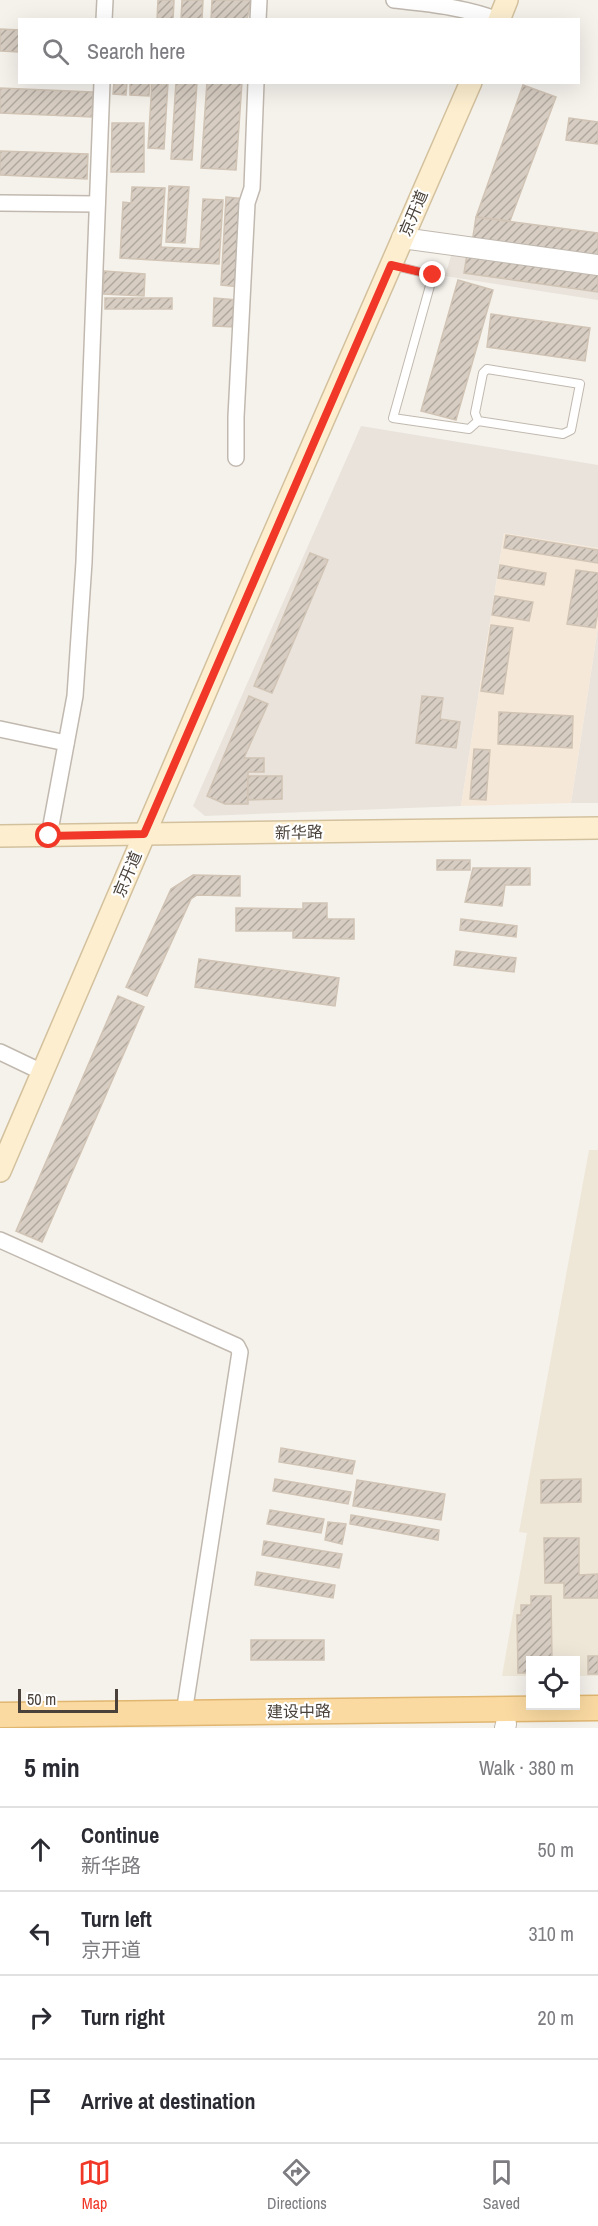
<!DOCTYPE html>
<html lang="en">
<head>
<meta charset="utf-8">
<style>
	body { margin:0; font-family:"Archivo Narrow","Noto Sans SC",sans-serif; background:#f7f7f7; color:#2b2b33 }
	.controls { position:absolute; right:18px; bottom:18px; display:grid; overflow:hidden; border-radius:0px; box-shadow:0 6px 24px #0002 }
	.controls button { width:54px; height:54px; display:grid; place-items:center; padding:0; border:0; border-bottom:2px solid #e1e1e2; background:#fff; color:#2b2b33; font:30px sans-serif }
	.scale { position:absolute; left:18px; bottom:15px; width:100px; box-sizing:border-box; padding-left:6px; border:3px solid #4a423a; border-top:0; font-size:16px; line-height:21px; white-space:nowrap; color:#4a423a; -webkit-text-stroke:4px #fff; paint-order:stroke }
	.stop { position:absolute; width:18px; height:18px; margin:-14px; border:4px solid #f13828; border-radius:50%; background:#fff }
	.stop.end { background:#f13828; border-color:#fff; box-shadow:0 2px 6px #0008 }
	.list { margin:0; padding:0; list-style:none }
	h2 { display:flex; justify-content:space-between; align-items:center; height:78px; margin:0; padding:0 24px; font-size:26px }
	h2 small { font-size:20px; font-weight:400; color:#7c7c81 }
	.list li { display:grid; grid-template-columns:39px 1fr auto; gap:18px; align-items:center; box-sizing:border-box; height:84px; padding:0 24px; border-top:2px solid #e1e1e2 }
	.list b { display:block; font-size:22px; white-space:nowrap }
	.list p { margin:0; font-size:20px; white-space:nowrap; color:#7c7c81 }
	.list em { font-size:20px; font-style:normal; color:#7c7c81 }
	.icon { flex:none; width:33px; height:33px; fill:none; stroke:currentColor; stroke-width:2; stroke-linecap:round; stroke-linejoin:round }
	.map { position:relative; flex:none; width:598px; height:1728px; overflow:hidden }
	.search { position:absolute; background:#fff; box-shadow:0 6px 24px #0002; left:18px; right:18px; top:18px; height:66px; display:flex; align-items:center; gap:15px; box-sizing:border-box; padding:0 21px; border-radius:0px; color:#7c7c81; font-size:22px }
	.sheet { height:414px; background:#fff }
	nav { display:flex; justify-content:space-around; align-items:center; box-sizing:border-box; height:84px; border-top:2px solid #e1e1e2; background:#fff; font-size:16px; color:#7c7c81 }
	nav a { display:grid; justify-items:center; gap:3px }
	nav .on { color:#f13828 }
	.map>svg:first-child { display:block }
</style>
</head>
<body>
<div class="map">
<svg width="598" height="1728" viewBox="0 0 598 1728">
	<defs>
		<pattern id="building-hatch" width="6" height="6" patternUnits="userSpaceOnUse" patternTransform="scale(1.5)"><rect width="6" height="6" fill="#d7cdc2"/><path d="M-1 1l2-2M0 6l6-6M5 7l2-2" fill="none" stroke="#b0a89f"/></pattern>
	</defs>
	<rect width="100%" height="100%" fill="#f5f2ec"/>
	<g fill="#e9e3db">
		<polygon points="453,249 598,270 598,300 445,276"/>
		<polygon points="361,426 598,465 598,548 504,533 461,806 205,816 193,806"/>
		<polygon points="598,627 598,803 571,803"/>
	</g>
	<polygon fill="#f5e8d9" points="504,533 598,548 598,627 571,803 461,806"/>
	<polygon fill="#eee6d7" points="589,1150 598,1150 598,1676 576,1676 576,1660 530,1660 530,1676 502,1676 527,1533 519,1532"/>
	<g fill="url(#building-hatch)" stroke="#d1c4b5" stroke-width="1.5">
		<polygon points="158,0 174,0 173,20 157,20"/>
		<polygon points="182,0 203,0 202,20 181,20"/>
		<polygon points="212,0 251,0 247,20 211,20"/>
		<polygon points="0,29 20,30 20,52 0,51"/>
		<polygon points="114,82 127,82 126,95 113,94"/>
		<polygon points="130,82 150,82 149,96 130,95"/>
		<polygon points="152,82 168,82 164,149 148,148"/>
		<polygon points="176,82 197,82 192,160 171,159"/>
		<polygon points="207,82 242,82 236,170 201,168"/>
		<polygon points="523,85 556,97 510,221 476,217"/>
		<polygon points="0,88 93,92 92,117 0,113"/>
		<polygon points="569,118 598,122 598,144 566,140"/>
		<polygon points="112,123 144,123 144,172 111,172"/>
		<polygon points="0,151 88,154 87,179 0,175"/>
		<polygon points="169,186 189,187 185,243 166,242"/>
		<polygon points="132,187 165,188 161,247 200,249 203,199 223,200 219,264 120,258 123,202 131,203"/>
		<polygon points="226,197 246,199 240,287 221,285"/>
		<polygon points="476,217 598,233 598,260 472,243"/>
		<polygon points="467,254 598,272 598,292 464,273"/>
		<polygon points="104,271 145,274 144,296 103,294"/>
		<polygon points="458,280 493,290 456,420 421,411"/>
		<rect x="105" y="298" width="67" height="11"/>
		<polygon points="214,298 237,300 235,327 213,326"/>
		<polygon points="491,314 590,328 585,361 487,347"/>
		<polygon points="506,535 598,550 598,563 504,548"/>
		<polygon points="310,553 328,560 272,693 254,686"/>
		<polygon points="500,565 546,573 544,585 498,578"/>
		<polygon points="576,570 598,573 598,612 595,628 567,624"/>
		<polygon points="495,596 533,602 529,621 492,615"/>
		<polygon points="491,625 513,628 503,694 481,691"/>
		<polygon points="249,696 268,704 244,758 264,758 264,772 248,772 248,804 225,804 207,796"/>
		<polygon points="422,696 443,698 440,719 460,722 456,748 416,743"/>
		<polygon points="499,712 573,716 572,748 498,744"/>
		<polygon points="474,749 490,750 486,800 470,799"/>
		<polygon points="248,776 282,776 282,799 248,800"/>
		<rect x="437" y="860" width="33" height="10"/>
		<polygon points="473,868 530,868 530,885 505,885 502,906 465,902"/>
		<polygon points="193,875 240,876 240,896 197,895 191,899 147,996 126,987 171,889"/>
		<polygon points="303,903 327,903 327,919 354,919 354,939 293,938 293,931 236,931 236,908 303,909"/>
		<polygon points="461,919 517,926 516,937 460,930"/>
		<polygon points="456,951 516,958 514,972 454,965"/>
		<polygon points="199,959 339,978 335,1006 195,987"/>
		<polygon points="118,996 144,1007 42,1242 16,1231"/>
		<polygon points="281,1448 355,1461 352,1474 279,1462"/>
		<polygon points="275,1479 351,1492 348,1504 273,1491"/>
		<polygon points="581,1479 581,1502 541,1503 541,1480"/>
		<polygon points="357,1480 445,1494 441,1520 353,1506"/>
		<polygon points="270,1510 324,1519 321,1533 267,1524"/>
		<polygon points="351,1515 439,1530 438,1540 350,1524"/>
		<polygon points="328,1522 346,1524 342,1544 325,1540"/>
		<polygon points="544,1538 579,1538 579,1575 598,1574 598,1598 564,1598 564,1583 545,1583"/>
		<polygon points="264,1541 342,1554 339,1568 262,1555"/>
		<polygon points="257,1572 335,1585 333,1598 255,1585"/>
		<polygon points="531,1596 551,1596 552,1660 530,1660 530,1673 518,1673 517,1615 521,1615 521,1605 531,1605"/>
		<rect x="251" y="1640" width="73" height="20"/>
		<rect x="588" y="1656" width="10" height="18"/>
	</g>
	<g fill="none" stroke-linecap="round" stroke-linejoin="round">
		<g stroke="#c1b9af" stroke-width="10">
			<polyline id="service" points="391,265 433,275 393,418 469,429 478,421 563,434 571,430 580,384 487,369 483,373 475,413 478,421"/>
		</g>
		<g stroke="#c1b9af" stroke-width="18">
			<g id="minor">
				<path d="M394,0C430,4 464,7 498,20"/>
				<polyline points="104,20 105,0"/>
				<polyline points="258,20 259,0"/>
				<polyline points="0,203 97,204"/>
				<polyline points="236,458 236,417 247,203 252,188 256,82"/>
				<polyline points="0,729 66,743"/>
				<polyline points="49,836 75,696 84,562 102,82"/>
				<polyline points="0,1052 42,1072"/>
				<polyline points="0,1240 237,1346 240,1352 184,1713"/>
			</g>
		</g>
		<g stroke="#c1b9af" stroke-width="22">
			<g id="tertiary">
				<polyline points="402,238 598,265"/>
				<polyline points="505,1728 506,1724"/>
			</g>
		</g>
		<g stroke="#d3c19e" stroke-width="24">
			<g id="secondary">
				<polyline points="499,20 507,0"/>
				<polyline points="0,836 598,828"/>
				<polyline points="0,1171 264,556 471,82"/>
			</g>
		</g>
		<g stroke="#e0b670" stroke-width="27">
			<polyline id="primary" points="0,1715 598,1708"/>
		</g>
		<use href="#service" stroke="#fff" stroke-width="8"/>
		<use href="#minor" stroke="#fff" stroke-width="15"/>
		<use href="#tertiary" stroke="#fff" stroke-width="20"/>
		<use href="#secondary" stroke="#fceecf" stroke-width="21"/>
		<use href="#primary" stroke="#fadaa1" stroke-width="24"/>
	</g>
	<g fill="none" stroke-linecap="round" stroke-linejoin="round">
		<polyline stroke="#f13828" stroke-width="8" points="49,836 144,834 391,265 433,275"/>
	</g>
	<g text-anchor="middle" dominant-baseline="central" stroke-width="4.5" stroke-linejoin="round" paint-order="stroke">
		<g font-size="16" fill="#4a423a" stroke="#fff">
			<text transform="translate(413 213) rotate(-67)">京开道</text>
			<text transform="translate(299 832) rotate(-1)">新华路</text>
			<text transform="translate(127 874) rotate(-67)">京开道</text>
			<text transform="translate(299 1711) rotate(-1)">建设中路</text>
		</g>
	</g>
</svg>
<div class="controls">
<button><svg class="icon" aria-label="locate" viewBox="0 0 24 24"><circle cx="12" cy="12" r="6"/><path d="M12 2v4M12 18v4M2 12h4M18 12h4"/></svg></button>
</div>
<div class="scale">50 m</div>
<div class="stop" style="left:49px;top:836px"></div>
<div class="stop end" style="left:433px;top:275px"></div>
<div class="search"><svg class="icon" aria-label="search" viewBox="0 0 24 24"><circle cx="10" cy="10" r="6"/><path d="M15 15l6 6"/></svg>Search here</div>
</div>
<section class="sheet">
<h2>5 min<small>Walk · 380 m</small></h2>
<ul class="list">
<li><svg class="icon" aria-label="ahead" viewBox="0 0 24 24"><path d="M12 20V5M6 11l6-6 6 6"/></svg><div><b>Continue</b><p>新华路</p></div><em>50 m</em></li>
<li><svg class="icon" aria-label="left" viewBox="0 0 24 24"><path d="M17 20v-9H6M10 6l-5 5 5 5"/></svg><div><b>Turn left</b><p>京开道</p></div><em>310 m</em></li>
<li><svg class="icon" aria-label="right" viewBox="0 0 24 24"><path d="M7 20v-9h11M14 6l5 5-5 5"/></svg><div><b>Turn right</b></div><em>20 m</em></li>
<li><svg class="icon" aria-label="arrive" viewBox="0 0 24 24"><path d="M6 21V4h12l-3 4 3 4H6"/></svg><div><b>Arrive at destination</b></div></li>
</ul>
</section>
<nav>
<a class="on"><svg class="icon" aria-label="map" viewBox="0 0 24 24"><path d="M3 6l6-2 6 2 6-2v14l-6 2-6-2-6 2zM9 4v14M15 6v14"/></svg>Map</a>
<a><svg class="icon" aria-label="directions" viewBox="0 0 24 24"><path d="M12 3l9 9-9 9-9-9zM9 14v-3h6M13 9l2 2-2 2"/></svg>Directions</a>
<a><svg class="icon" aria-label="saved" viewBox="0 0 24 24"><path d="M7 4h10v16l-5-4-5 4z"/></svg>Saved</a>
</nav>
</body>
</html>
